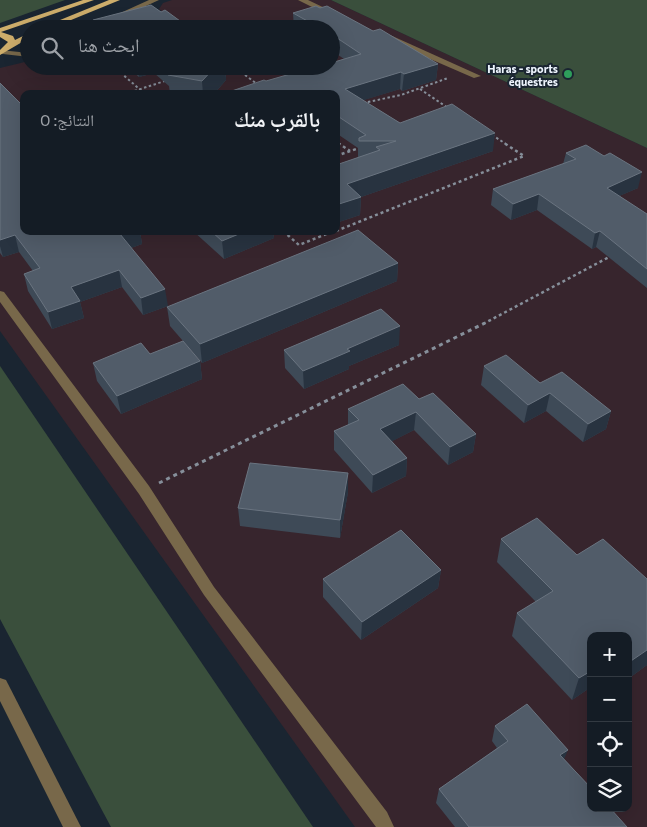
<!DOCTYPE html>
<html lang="ar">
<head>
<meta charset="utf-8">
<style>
	body { margin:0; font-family:Commissioner,"Noto Naskh Arabic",sans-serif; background:#212932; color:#f1f3f6; direction:rtl }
	.controls { position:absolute; right:15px; bottom:15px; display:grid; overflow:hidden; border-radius:10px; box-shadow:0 5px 20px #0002 }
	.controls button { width:45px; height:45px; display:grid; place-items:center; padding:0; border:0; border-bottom:1px solid #333a42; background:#141c25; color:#f1f3f6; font:25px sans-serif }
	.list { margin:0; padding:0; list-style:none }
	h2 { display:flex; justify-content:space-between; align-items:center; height:65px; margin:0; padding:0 20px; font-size:21px }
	h2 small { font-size:16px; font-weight:400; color:#9da1a7 }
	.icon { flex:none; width:28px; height:28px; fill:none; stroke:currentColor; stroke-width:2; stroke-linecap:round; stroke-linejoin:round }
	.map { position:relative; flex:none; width:647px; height:827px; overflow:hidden; direction:ltr }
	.search { position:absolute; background:#141c25; box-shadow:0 5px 20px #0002; left:20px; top:20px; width:320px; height:55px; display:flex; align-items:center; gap:12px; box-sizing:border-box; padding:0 18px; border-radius:28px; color:#9da1a7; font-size:19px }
	.panel { position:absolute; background:#141c25; box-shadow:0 5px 20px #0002; left:20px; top:90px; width:320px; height:145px; border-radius:10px; direction:rtl }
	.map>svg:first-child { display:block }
</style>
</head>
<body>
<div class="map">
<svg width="647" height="827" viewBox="0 0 647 827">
	<rect width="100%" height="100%" fill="#1a2531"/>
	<path fill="#37252d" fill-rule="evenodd" d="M172,0H331L647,148V827H355L0,331V68L29,61V66H331V29H143L173,20L159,9L163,3ZM24,94H336V231H24ZM591,636H628V808H591Z"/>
	<g fill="#3a4f3c">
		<polygon points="0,0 65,0 0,23"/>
		<polygon points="331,0 647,0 647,148"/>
		<polygon points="0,366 313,827 111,827 0,619"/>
	</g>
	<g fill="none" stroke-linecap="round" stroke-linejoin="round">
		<g stroke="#868f9a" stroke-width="2" stroke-dasharray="2.5 2.5" stroke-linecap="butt">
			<polyline points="113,66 145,94"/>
			<polyline points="233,66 257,84"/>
			<polyline points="420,89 448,108"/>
			<polyline points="125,94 168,80"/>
			<polyline points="363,103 401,95 448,78"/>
			<polyline points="492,135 506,144"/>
			<polyline points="336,142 340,144"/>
		</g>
		<g stroke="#868f9a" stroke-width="2.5" stroke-dasharray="3 3" stroke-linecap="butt">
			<polyline points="338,143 350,151"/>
			<polyline points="336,156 362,147"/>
			<polyline points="283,231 299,245 334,231"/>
			<polyline points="336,231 524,156 504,143"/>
			<polyline points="483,324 611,256"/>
		</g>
		<polyline stroke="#868f9a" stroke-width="3" stroke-dasharray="4 4" stroke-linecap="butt" points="159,483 485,323"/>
		<g fill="#78684a" fill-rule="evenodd">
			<polygon points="149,0 159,0 96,29 85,29"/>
			<polygon points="298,0 308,0 333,12 326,14"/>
			<polygon points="384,35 390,35 481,76 474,78 384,39"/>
			<polygon points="0,50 29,53 29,57 3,54 0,53"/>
			<polygon points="0,291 4,292 149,486 214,587 387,812 394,827 376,827 204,595 139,494 0,302"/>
			<polygon points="0,678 6,680 81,827 63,827 0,701"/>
		</g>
		<g fill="#cdad6b" fill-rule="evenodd">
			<polygon points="83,0 94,0 1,32 13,36 15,40 29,33 29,38 0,55 0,50 8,42 0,37 0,28"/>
			<polygon points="109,0 120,0 49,29 38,29"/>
		</g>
	</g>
	<g fill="#3e4a57">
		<polygon points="161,12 191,29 95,29 93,20"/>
		<polygon points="293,13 373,31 438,64 436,80 402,91 400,89 363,100 400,123 493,151 361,197 360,215 336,223 336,165 358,158 358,148 336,133 336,94 223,94 344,59 331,50 331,29 294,29"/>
		<polygon points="126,66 225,66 226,80 214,94 170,94 169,86 154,73 139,77"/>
		<polygon points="0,83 24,231 140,231 142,244 131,248 168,306 143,315 122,287 80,302 84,318 52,329 28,291 24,274 33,271 19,252 3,257 0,253"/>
		<polygon points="566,153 638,188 619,196 647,214 647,288 596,247 592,249 537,210 511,220 491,205 493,189 563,164"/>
		<polygon points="193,231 273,231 274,238 224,259"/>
		<polygon points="398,263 397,281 202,363 170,326 167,307"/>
		<polygon points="399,345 349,366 349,369 304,389 285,368 284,350"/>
		<polygon points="150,354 200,361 202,379 121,414 97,381 93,363"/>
		<polygon points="484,366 540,383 611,411 606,429 583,442 546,411 524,423 481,385"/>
		<polygon points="419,399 476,434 473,452 448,465 414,430 392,441 407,458 406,476 372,493 334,450 334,431 348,425 348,409"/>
		<polygon points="348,492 340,538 240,526 238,508"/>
		<polygon points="501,539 577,555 647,579 647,665 628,679 628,636 591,636 591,687 572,700 512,636 517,613 536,602 497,562"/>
		<polygon points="441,570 438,588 361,640 323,597 323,579"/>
		<polygon points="495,726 564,759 627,827 455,827 436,803 439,789 497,748 492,741"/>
	</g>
	<g fill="#283340">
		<polygon points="438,64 436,80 402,91 404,74"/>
		<polygon points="137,66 153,66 154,73 139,77"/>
		<polygon points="216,66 225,66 226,80 214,94 203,94 202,81"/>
		<polygon points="401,72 400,89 345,106 345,89"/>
		<polygon points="495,133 493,151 361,197 360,215 336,223 336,205 347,184"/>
		<polygon points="642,172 638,188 603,203 607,188"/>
		<polygon points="539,194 537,210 511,220 513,204"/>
		<polygon points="129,231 140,231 142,244 123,251 120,234"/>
		<polygon points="246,231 273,231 274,238 224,259 222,241"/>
		<polygon points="600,231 596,247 592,249 595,233"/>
		<polygon points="15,235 19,252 3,257 0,246 0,240"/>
		<polygon points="398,263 397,281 202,363 200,344"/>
		<polygon points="119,270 122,287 80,302 84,318 52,329 48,312 71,287"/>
		<polygon points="165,289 168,306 143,315 141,298"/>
		<polygon points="400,326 399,345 349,366 349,369 304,389 303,371 347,349"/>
		<polygon points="200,361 202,379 121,414 117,396"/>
		<polygon points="550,393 546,411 524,423 528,405"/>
		<polygon points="611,411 606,429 583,442 588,424"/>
		<polygon points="416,412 414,430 379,448 380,429"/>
		<polygon points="476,434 473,452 448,465 450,447"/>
		<polygon points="407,458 406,476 372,493 373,475"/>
		<polygon points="348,473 348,492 340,538 340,520"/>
		<polygon points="441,570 438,588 361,640 362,622"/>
		<polygon points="647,650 647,665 628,679 628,663"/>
		<polygon points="591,671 591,687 572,700 579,678"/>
		<polygon points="568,750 562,764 560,755"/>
	</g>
	<g fill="#515c69" stroke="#6a7480">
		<polygon points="151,5 161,12 165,10 191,29 104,29 93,20"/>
		<polygon points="316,6 320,8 327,6 373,31 380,29 438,64 404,74 401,72 345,89 400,123 452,104 495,133 347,184 361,197 336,205 336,165 380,150 376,147 396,141 359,141 359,138 366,135 336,115 336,94 303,94 301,93 302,94 223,94 264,80 266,81 318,66 331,66 331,63 361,54 331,34 331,29 324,29 322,27 320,28 293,13"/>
		<polygon points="170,66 216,66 202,81 168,75 173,69"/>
		<polygon points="0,83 24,107 24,231 129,231 120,234 165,289 141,298 119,270 71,287 80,301 48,312 24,274 40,268 15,235 0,240"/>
		<polygon points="586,145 604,156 610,153 642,172 607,188 647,214 647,269 600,231 595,233 539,194 513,204 493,189 576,159 566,153"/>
		<polygon points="358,230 398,263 200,344 167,307"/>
		<polygon points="211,231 246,231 222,241"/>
		<polygon points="381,309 400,326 347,349 350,351 303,371 284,350"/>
		<polygon points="183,341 200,361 117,396 93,363 141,343 150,354"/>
		<polygon points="506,355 540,383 562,372 611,411 588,424 550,393 528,405 484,366"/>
		<polygon points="403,384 419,399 433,393 476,434 450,447 416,412 380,429 407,458 373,475 334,431 359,420 348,409"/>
		<polygon points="250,463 348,473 340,520 238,508"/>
		<polygon points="537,518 577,555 603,539 647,579 647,650 628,663 628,636 591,636 591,671 579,678 517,613 553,591 501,539"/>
		<polygon points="401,530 441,570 362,622 323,579"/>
		<polygon points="527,704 568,750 560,755 591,788 591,808 610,808 627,827 469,827 439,789 508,741 495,726"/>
	</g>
	<circle fill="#2e9e5b" stroke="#1a2531" stroke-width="2" cx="568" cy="74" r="5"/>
	<g text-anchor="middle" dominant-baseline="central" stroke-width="4" stroke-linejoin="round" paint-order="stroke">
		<g font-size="11" font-weight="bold" fill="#eef5fe" stroke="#1a2531" text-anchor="end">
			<text x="558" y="68">Haras - sports<tspan x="558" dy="13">équestres</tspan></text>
		</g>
	</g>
</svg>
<div class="controls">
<button>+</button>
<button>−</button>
<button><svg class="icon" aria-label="locate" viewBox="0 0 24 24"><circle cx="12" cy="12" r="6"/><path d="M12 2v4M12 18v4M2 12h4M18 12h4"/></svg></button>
<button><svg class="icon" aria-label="layers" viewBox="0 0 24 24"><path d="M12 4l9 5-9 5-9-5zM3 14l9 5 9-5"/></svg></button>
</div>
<div class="search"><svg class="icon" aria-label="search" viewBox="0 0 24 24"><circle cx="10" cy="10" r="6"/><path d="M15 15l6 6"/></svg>ابحث هنا</div>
<section class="panel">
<h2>بالقرب منك<small>النتائج: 0</small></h2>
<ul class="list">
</ul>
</section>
</div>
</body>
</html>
